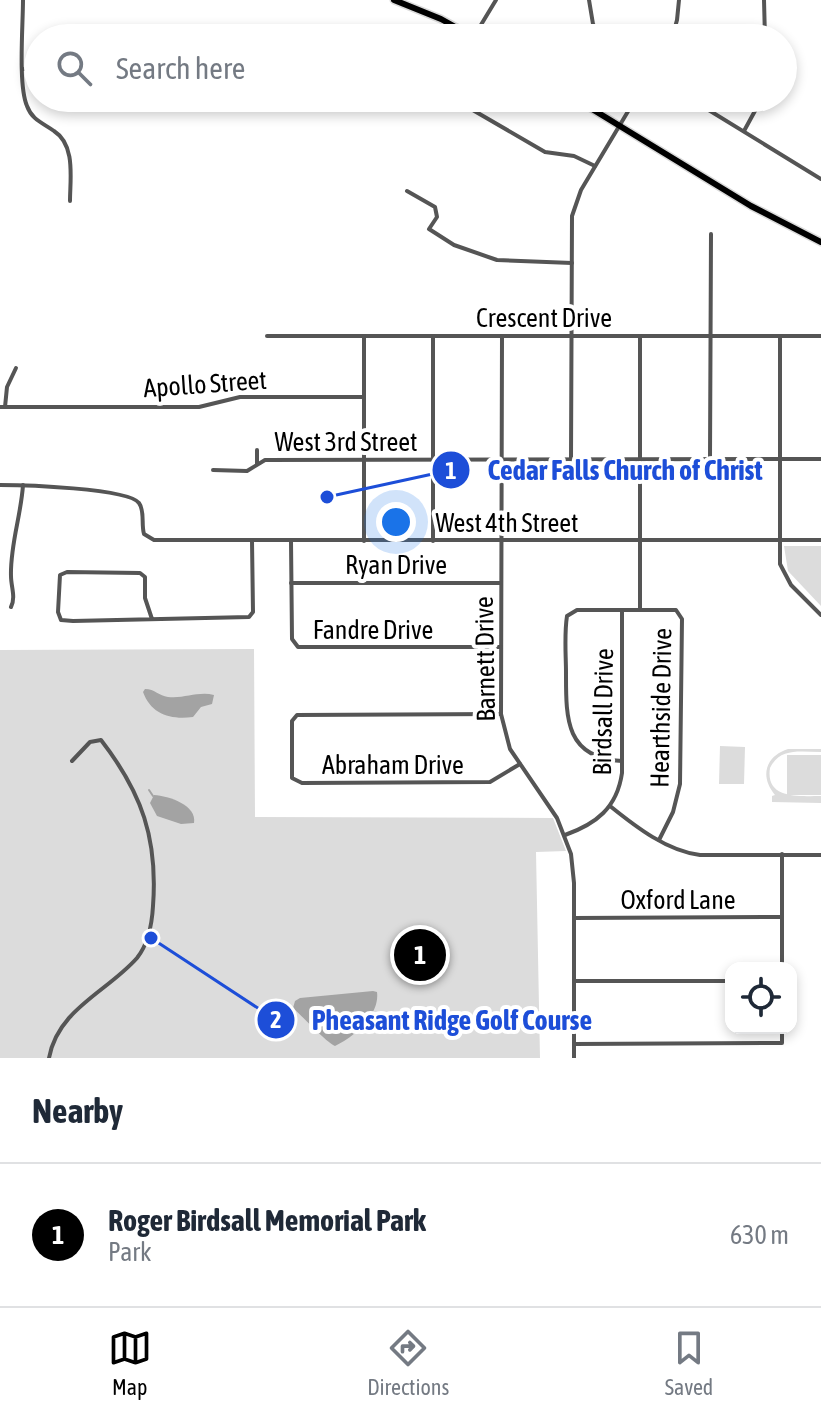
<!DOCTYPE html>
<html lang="en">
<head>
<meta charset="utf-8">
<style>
	body { margin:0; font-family:"Asap Condensed",sans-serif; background:#f6f6f7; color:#1f2937 }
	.controls { position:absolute; right:24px; bottom:24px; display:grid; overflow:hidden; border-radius:16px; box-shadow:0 4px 12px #0003 }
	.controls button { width:72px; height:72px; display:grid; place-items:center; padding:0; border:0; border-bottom:2px solid #e0e1e3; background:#fff; color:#1f2937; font:40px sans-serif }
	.you { position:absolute; left:396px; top:522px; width:28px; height:28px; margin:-20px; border:6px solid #fff; border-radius:50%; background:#1a73e8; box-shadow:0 0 0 12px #1a73e833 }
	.badge { display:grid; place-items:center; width:52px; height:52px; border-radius:50%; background:#000; color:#fff; font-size:26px; font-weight:700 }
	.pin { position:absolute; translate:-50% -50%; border:4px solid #fff; box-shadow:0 2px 8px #0006 }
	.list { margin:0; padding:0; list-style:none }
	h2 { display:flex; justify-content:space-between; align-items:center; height:104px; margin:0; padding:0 32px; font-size:34px }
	h2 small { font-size:26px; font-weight:400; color:#747a83 }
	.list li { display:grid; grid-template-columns:52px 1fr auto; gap:24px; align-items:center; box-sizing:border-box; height:144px; padding:0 32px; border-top:2px solid #e0e1e3 }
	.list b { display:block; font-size:30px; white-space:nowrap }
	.list p { margin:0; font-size:26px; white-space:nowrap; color:#747a83 }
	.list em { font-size:26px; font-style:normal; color:#747a83 }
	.icon { flex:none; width:44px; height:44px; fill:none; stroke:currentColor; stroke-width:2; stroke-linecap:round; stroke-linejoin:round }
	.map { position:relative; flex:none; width:821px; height:1058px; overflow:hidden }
	.search { position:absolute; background:#fff; box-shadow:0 4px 12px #0003; left:24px; right:24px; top:24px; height:88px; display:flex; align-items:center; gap:20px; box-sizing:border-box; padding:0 28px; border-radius:44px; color:#747a83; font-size:30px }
	.sheet { height:248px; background:#fff }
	nav { display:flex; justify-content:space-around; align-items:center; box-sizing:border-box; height:112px; border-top:2px solid #e0e1e3; background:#fff; font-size:22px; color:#747a83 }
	nav a { display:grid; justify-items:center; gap:4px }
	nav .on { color:#000 }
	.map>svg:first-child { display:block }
</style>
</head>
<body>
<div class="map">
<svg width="821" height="1058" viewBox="0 0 821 1058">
	<rect width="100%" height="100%" fill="#fff"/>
	<g fill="#dcdcdc">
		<polygon points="784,546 821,546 821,606 788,571"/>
		<polygon points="254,649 255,817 553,818 566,851 536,852 540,1058 0,1058 0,650"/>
		<polygon points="720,746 745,747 744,784 719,784"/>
		<path d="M788,749H821V752C801,752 780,747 770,768C765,800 800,796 821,796V803L772,802V796L775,795C759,776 766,756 788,749Z"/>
		<rect x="787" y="755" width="34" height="40"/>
	</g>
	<g fill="#a3a3a3">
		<path d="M145,689C155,689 159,696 168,697C184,699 198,691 214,695L212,704L201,707L193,717C170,720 151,714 143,692Z"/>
		<path d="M154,795C169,796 197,805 194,823L181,824L157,816L150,803Z"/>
		<path d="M373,991L377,992C380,1015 354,1037 335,1046C326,1042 302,1016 293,1008L295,1001L300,998Z"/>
	</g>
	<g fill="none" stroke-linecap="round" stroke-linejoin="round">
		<polyline stroke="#a3a3a3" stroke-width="2" points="149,790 153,796"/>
		<g stroke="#dbdbdb" stroke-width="9">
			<g id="primary">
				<polyline points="394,0 441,19 475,38"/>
				<polyline points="574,98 751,206 821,242"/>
			</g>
		</g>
		<g stroke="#555" stroke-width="4">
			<path d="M23,0C23,26 18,85 27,106C32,120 43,123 54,131C76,145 70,179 70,201"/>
			<polyline points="589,0 593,24 601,38"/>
			<polyline points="764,0 765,38"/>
			<polyline points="473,38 496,0"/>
			<polyline points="672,38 677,20 679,0"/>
			<polyline points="24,69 38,68"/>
			<polyline points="452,98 545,152 574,156 595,166"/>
			<polyline points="689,98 821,179"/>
			<polyline points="744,131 762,98"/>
			<polyline points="407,191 435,207 437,217 429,229 454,245 497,260 572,263"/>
			<polyline points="267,336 821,336"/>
			<polyline points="364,336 364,541"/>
			<polyline points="502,336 501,714 510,749 557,818 571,854 574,883 574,1058"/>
			<polyline points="780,336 780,564 791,585 821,615"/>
			<polyline points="0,407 199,407 240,397 364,397"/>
			<polyline points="5,407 7,387 16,368"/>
			<polyline points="257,450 257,464"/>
			<polyline points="571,459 572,216 581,190 636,98"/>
			<polyline points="710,459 711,234"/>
			<polyline points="213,470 247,471 265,460 821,459"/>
			<path d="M0,485C21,485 128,488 139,503C145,511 141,524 144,534L154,540H821"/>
			<polyline points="291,541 292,639 298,647 501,647"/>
			<polyline points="433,541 433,336"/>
			<polyline points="291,583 501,583"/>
			<path d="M11,607C16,597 11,587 11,576C10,545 21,516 23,485"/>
			<polyline points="640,609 640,336"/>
			<polyline points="152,619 145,598 145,577 140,573 67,572 60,575 58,612 61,620 73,621 249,617 253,612 252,541"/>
			<polyline points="501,714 297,715 292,721 292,778 302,783 490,782 520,764"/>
			<path d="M622,761C565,758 566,718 566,673C566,655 564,635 567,616L577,610H676L682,619L680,784L673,812L659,840"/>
			<path d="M610,806C636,827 667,851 700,855H821"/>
			<path d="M565,835C596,824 617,808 622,773V610"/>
			<polyline points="782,854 782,968"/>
			<polyline points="574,918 782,917"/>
			<polyline points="574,981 731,981"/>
			<polyline points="574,1044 782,1043 782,1028"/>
			<path d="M49,1058C58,1009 107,992 137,958C149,943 152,924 153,906C158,839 142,793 101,740L90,742L72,761"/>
		</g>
		<use href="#primary" stroke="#000" stroke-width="6"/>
	</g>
	<g text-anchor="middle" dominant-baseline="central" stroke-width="8" stroke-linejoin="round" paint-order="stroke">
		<g font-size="26" fill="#000" stroke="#fff">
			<text x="544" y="318">Crescent Drive</text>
			<text transform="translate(205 384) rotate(-4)">Apollo Street</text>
			<text x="346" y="442">West 3rd Street</text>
			<text x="507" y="523">West 4th Street</text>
			<text x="396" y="565">Ryan Drive</text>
			<text x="373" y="630">Fandre Drive</text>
			<text transform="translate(485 659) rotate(-91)">Barnett Drive</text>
			<text transform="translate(661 708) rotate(-89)">Hearthside Drive</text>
			<text transform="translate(603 712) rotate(-89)">Birdsall Drive</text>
			<text x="393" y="765">Abraham Drive</text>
			<text x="678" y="900">Oxford Lane</text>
		</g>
	</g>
	<path fill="none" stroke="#1d4ed8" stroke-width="3" d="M327 497L451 470M151 938L276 1020"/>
	<g fill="#1d4ed8" stroke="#fff" stroke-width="3">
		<circle cx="327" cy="497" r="8"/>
		<circle cx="151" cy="938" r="8"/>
		<circle cx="451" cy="470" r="20"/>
		<circle cx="276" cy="1020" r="20"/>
	</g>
	<g font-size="24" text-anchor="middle" font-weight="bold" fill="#fff">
		<text x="451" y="479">1</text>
		<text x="276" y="1028">2</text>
	</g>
	<g font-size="28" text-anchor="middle" font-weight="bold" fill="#1d4ed8" stroke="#fff" stroke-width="8" stroke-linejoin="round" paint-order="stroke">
		<text x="625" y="480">Cedar Falls Church of Christ</text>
		<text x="452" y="1030">Pheasant Ridge Golf Course</text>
	</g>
</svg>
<div class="controls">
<button><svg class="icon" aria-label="locate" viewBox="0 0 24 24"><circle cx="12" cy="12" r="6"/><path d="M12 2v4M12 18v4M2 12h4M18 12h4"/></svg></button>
</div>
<div class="you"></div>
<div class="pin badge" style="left:420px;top:955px">1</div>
<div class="search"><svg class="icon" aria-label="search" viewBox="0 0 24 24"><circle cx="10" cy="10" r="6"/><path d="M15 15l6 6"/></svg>Search here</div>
</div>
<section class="sheet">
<h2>Nearby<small></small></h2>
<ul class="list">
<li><span class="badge">1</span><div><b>Roger Birdsall Memorial Park</b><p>Park</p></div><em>630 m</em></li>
</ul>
</section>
<nav>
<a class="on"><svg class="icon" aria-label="map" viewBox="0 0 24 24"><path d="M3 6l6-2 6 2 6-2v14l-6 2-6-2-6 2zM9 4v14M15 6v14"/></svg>Map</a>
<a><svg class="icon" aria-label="directions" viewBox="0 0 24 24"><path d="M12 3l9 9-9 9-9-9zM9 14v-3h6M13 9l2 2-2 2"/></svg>Directions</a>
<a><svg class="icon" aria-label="saved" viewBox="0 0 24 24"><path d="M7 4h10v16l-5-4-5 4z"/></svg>Saved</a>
</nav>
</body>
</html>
